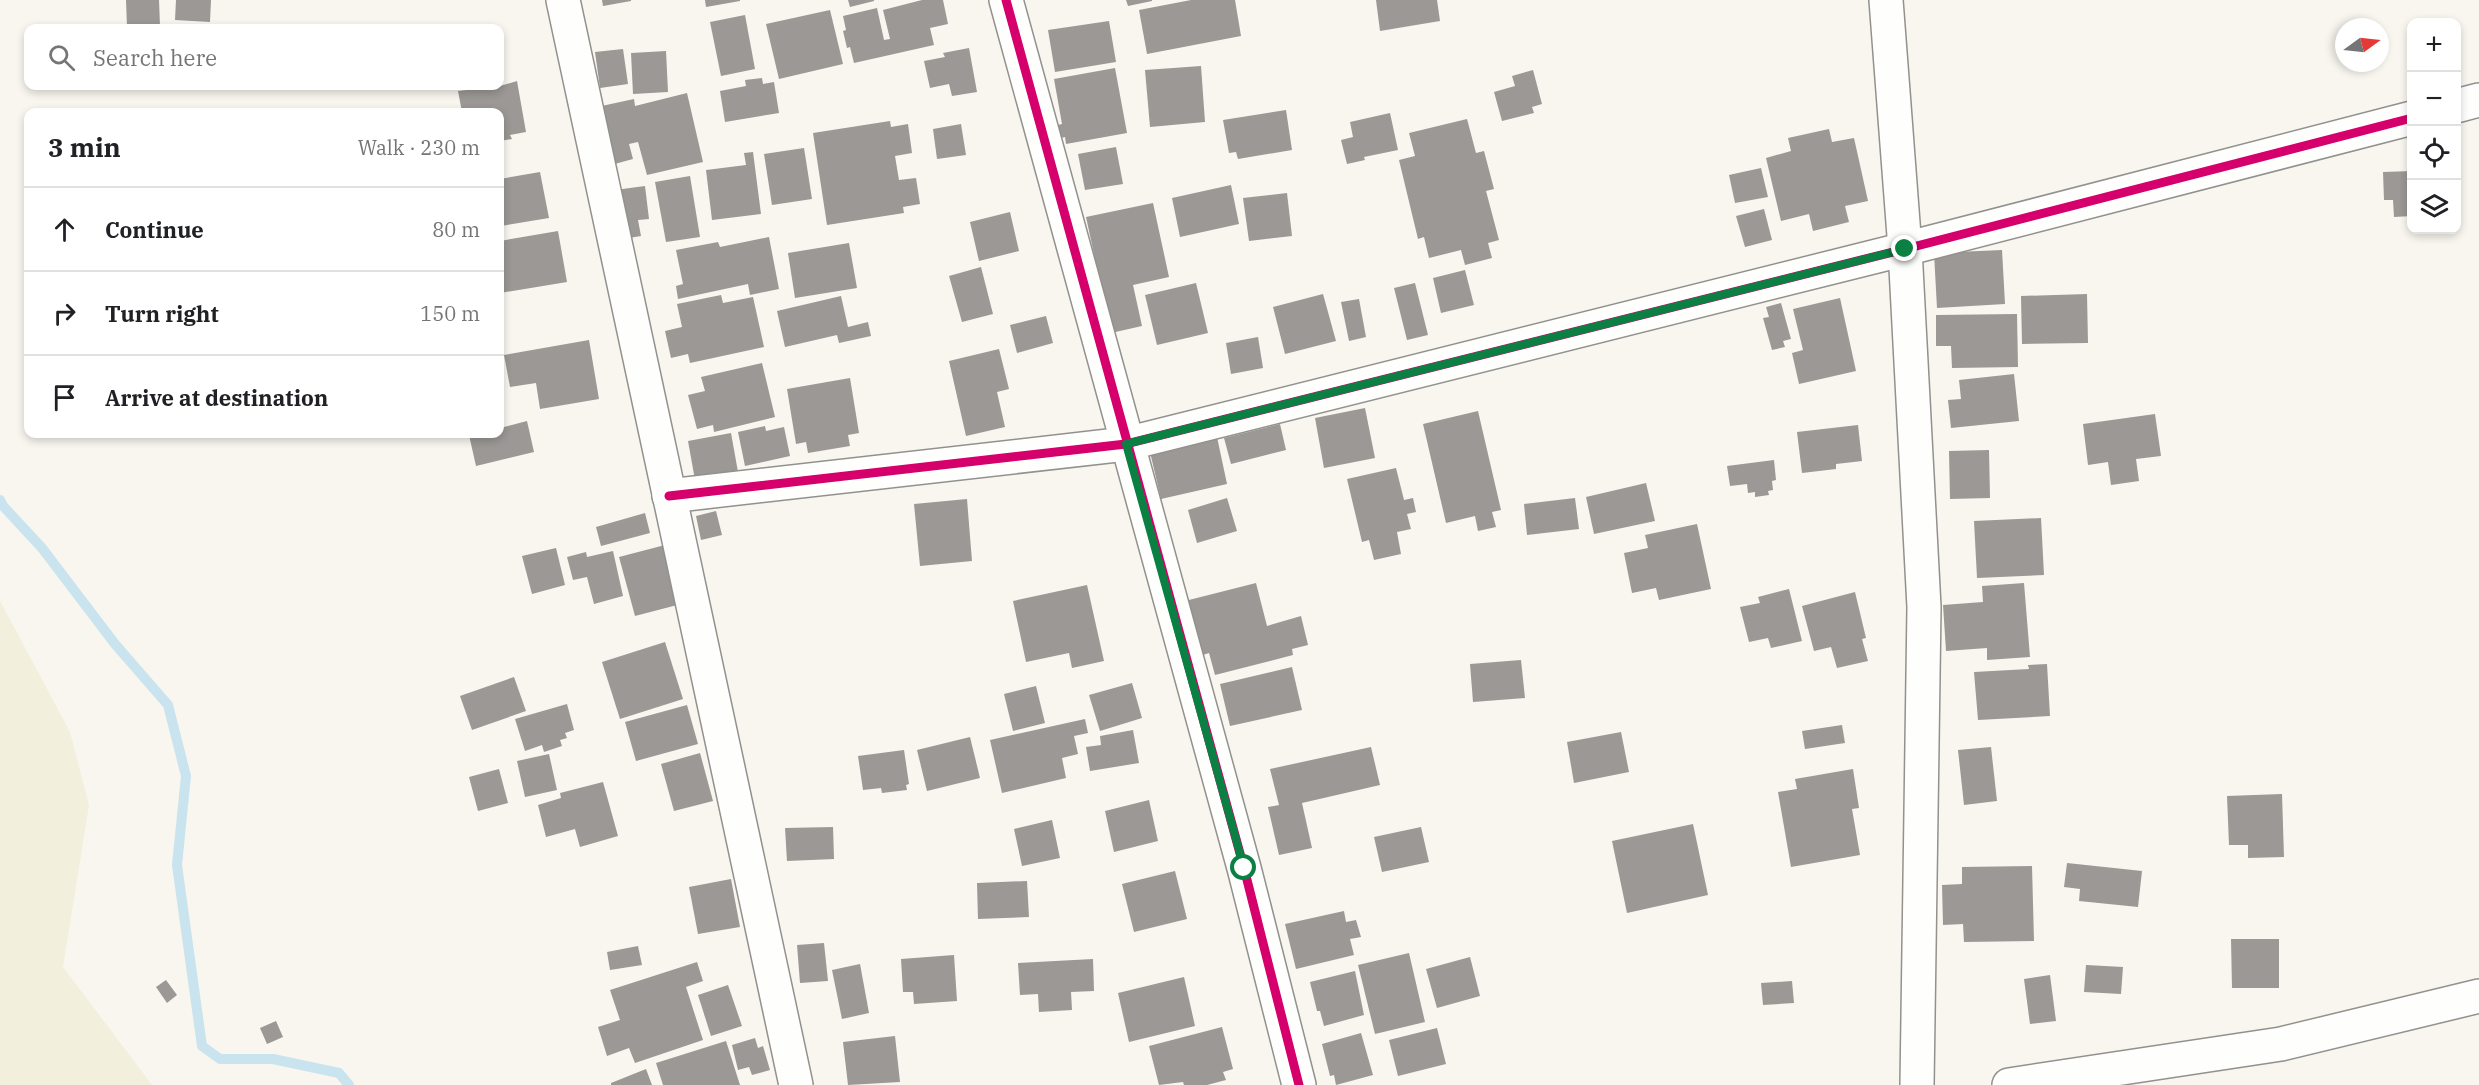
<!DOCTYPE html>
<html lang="en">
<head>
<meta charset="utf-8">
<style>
	body { margin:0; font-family:"IBM Plex Serif",serif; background:#f2f2f2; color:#202124 }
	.controls { position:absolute; right:18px; top:18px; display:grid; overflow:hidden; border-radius:12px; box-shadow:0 3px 9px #0003 }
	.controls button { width:54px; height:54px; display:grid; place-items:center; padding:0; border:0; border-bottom:2px solid #e0e0e0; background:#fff; color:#202124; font:30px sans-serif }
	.compass { position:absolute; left:2335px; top:18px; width:54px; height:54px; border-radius:50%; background:#fff; box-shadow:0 3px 9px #0003; rotate:75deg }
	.stop { position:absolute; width:18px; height:18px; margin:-14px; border:4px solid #0b8043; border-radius:50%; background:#fff }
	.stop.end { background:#0b8043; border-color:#fff; box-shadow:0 2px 6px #0008 }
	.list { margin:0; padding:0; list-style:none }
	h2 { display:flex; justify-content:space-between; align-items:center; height:78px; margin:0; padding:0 24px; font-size:26px }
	h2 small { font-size:20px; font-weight:400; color:#757577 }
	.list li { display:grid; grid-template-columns:39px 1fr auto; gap:18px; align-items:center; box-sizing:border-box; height:84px; padding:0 24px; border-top:2px solid #e0e0e0 }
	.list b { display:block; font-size:22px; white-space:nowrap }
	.list em { font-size:20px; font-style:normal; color:#757577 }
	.icon { flex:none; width:33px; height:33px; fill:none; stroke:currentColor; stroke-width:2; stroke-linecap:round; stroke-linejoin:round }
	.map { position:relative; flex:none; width:2479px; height:1085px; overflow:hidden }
	.search { position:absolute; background:#fff; box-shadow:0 3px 9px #0003; left:24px; top:24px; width:480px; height:66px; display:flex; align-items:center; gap:15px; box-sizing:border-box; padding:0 21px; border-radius:12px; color:#757577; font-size:22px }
	.panel { position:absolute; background:#fff; box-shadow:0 3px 9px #0003; left:24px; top:108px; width:480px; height:330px; border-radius:12px }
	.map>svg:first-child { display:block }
</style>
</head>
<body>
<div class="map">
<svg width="2479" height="1085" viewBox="0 0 2479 1085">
	<rect width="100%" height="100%" fill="#f8f6ef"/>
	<polygon fill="#f3efdd" points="0,601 70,732 89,805 63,967 152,1085 0,1085"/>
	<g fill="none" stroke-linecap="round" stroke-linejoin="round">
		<polyline stroke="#c9e4ee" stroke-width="10" points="0,500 3,506 42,548 115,644 168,705 186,776 177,865 202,1046 220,1059 273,1059 339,1073 349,1085"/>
	</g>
	<g fill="#9b9895">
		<polygon points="126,0 159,0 160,26 127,27"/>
		<polygon points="176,0 211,0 210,22 175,20"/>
		<polygon points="602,0 631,0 631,1 603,6"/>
		<polygon points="705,0 740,0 740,1 706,7"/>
		<polygon points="848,0 874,0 874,1 850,7"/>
		<polygon points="922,0 943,0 948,24 930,28 934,45 854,63 850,47 847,48 843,31 846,30 843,16 877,8 884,40 890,39 883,10"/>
		<polygon points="1126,0 1152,0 1152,1 1128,6"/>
		<polygon points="1191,0 1235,0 1241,36 1147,54 1139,10"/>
		<polygon points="1376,0 1437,0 1440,21 1380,31"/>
		<polygon points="830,10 843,64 779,79 766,24"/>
		<polygon points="745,15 755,69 721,76 710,22"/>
		<polygon points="1109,21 1116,62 1055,72 1048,30"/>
		<polygon points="969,48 977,92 952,96 949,84 930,88 924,61 945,57 943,53"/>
		<polygon points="623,49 628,84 600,88 595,52"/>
		<polygon points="666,51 668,92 633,94 631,53"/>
		<polygon points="1201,66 1205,122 1150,127 1145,70"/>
		<polygon points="1115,68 1127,133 1066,144 1065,137 1053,140 1050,127 1062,124 1054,79"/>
		<polygon points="1533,70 1542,104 1532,107 1534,113 1502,121 1494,92 1515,86 1512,76"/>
		<polygon points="762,78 763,84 774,82 779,113 725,122 720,91 746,86 745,80"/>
		<polygon points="517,81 526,132 510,135 512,139 500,141 500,112 462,112 458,91 500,86"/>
		<polygon points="687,93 703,162 647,175 638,142 629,144 633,159 611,165 597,107 634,99 635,106"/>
		<polygon points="1286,110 1292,150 1238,159 1236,152 1229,153 1223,120"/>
		<polygon points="1390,113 1398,150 1364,157 1365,160 1347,164 1341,140 1353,137 1350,122"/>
		<polygon points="1467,119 1476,153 1484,151 1494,189 1486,191 1499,240 1488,243 1492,258 1465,265 1461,250 1429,258 1424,237 1418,239 1399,160 1415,156 1409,133"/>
		<polygon points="890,121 891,127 908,124 912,153 895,156 899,180 916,178 920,204 903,207 904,213 827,225 813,133"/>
		<polygon points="961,124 966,155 937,159 933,129"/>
		<polygon points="1829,129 1832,142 1854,138 1868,201 1845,206 1849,222 1813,231 1809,214 1781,221 1766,158 1791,151 1788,138"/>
		<polygon points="1116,147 1123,184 1085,190 1078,154"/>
		<polygon points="804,148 812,199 772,205 764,154"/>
		<polygon points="753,152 761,214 712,220 706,170 746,165 744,153"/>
		<polygon points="1761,168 1768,197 1735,203 1729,175"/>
		<polygon points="2412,171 2412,216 2394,217 2393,200 2384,200 2383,172"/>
		<polygon points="540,172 549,218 501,226 500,179"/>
		<polygon points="690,176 700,237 666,242 655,182"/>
		<polygon points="1231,185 1239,224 1180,237 1172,198"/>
		<polygon points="645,186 649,219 638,220 641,236 629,238 615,190"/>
		<polygon points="1287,193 1292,236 1249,241 1243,198"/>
		<polygon points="1153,203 1169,277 1133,285 1142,326 1111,333 1086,217"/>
		<polygon points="1764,209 1772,240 1745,247 1736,216"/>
		<polygon points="1010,212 1019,251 979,261 970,222"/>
		<polygon points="558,231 567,282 500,293 500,256 502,256 500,241"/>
		<polygon points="769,237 779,289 750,295 748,284 678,299 676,286 683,284 676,250 718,242 720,247"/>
		<polygon points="849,243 857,288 795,298 788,253"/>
		<polygon points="2002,250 2005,304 1937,308 1934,253"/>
		<polygon points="981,267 993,314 962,322 949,276"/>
		<polygon points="1465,270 1474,305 1441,313 1433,278"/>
		<polygon points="1196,283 1208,333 1157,345 1145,295"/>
		<polygon points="1415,283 1428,335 1407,340 1394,288"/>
		<polygon points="1323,294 1336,341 1285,354 1273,307"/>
		<polygon points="2087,294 2088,343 2022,344 2021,296"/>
		<polygon points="721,295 723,303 753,297 764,347 690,363 688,354 671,358 665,331 682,327 677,304"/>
		<polygon points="841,296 848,327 868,322 871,336 839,343 837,335 785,347 777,311"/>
		<polygon points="1840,298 1856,371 1799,384 1792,353 1803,350 1793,309"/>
		<polygon points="1359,299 1366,337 1349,341 1341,302"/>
		<polygon points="1781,303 1791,339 1783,341 1785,347 1772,350 1763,318 1769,317 1766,307"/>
		<polygon points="2017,314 2018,367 1952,368 1951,346 1936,346 1936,315"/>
		<polygon points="1046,316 1053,343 1017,353 1010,325"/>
		<polygon points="1258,337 1263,368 1231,374 1226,343"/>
		<polygon points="589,340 599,399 540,409 536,383 510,387 504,355"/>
		<polygon points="999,349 1009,389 997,392 1005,427 966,436 949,361"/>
		<polygon points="762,363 775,417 714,432 713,425 697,429 688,395 705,391 701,377"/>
		<polygon points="2014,374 2019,421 1951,428 1948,400 1961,399 1959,380"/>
		<polygon points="850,378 859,433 848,435 850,446 808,453 806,442 796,444 787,389"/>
		<polygon points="1365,408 1375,458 1324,468 1315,418"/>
		<polygon points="1478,411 1501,510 1492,512 1496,527 1478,531 1475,516 1446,523 1423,424"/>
		<polygon points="2155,414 2161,456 2136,459 2139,481 2111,485 2108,462 2088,465 2083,424"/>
		<polygon points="527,421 534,452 476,466 469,435 500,434 500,428"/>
		<polygon points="1280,424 1286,450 1231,464 1224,438"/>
		<polygon points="1858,425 1862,461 1836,464 1836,469 1802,473 1797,432"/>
		<polygon points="765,426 766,431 784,427 790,456 745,466 738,432"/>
		<polygon points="731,433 738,472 695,480 688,441"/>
		<polygon points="1217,437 1227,484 1161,499 1150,452"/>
		<polygon points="1989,450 1990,498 1950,499 1949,451"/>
		<polygon points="1774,460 1776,480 1772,481 1773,490 1768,491 1769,495 1755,497 1755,492 1748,493 1747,484 1730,486 1727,466"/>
		<polygon points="1396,468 1404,500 1413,498 1416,512 1407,514 1411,529 1397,532 1401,554 1374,560 1369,540 1362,542 1347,479"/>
		<polygon points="1646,483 1655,521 1594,534 1586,497"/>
		<polygon points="1227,498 1237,531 1197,543 1188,510"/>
		<polygon points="1575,498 1579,529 1527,535 1524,504"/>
		<polygon points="967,499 972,561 920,566 914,504"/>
		<polygon points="716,511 722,535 701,540 696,516"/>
		<polygon points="645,513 650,533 601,546 596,527"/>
		<polygon points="2041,518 2044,575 1977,578 1974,521"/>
		<polygon points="1697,524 1711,589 1659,600 1656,588 1632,593 1624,553 1648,548 1645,535"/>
		<polygon points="665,545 681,604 635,616 619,557"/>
		<polygon points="556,548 565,585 532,594 522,556"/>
		<polygon points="613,551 623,596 594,604 587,577 573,580 567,557 586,552 587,557"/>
		<polygon points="1256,583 1267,626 1301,616 1308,645 1292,649 1293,655 1215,675 1209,653 1200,656 1181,602"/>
		<polygon points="2024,583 2030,657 1987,660 1987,648 1946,651 1943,605 1983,602 1982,586"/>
		<polygon points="1087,585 1104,661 1072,668 1069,653 1026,662 1013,601"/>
		<polygon points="1789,589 1802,641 1771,648 1768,638 1749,642 1740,607 1760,603 1758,597"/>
		<polygon points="1855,592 1866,638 1862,639 1868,661 1837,668 1831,647 1814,651 1802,606"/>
		<polygon points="665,642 683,699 620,719 602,662"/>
		<polygon points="1521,660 1525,698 1473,702 1470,664"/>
		<polygon points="2047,664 2050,716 1978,720 1974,672 2029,669 2028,665"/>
		<polygon points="1292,667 1302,710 1230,726 1220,684"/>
		<polygon points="514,677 526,711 472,730 460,696"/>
		<polygon points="1132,683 1142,718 1100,731 1089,695"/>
		<polygon points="1036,686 1045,723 1013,731 1004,694"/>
		<polygon points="567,704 574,730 565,733 567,738 560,740 562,746 544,752 542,745 525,751 515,719"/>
		<polygon points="687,705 698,744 636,761 625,722"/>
		<polygon points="1085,719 1088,733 1074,736 1078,754 1062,758 1066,778 1002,793 990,740"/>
		<polygon points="1842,725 1845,743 1805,749 1802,731"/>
		<polygon points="1133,730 1139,763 1090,771 1086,747 1101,745 1100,736"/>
		<polygon points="1621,732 1629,772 1574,783 1567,742"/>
		<polygon points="970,737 980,778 927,791 917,750"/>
		<polygon points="1371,747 1380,785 1302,803 1312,848 1279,855 1268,807 1279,805 1270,769"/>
		<polygon points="1991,747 1997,801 1964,805 1958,750"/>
		<polygon points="904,750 909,784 906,785 907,790 882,793 881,788 863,790 858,756"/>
		<polygon points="700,753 713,801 674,811 661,764"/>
		<polygon points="549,754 557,790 525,797 517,761"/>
		<polygon points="499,769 508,803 478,811 469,777"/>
		<polygon points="1853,769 1859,808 1852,809 1860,855 1791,867 1778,792 1797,789 1795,779"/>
		<polygon points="603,782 618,836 580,847 575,829 546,837 538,805 561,798 560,793"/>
		<polygon points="2282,794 2284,857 2248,858 2248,845 2229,845 2227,796"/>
		<polygon points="1149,800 1158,841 1114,852 1105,811"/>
		<polygon points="1052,820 1060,858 1022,866 1014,829"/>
		<polygon points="1693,824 1708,895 1627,913 1612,841"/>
		<polygon points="833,827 834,859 787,861 785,828"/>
		<polygon points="1421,827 1429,862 1382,872 1374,837"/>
		<polygon points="2067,863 2142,871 2138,907 2079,901 2080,889 2064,887"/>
		<polygon points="2032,866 2034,941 1964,942 1963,924 1943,925 1942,885 1962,884 1962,867"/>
		<polygon points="1175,871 1187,919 1134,932 1122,884"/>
		<polygon points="731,879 740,927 698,934 689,887"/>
		<polygon points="1027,881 1029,917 978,919 977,883"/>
		<polygon points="1344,911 1346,922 1356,920 1361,937 1350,939 1354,955 1296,969 1285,924"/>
		<polygon points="2231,939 2279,939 2279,988 2232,988"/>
		<polygon points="824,943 828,981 800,983 797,945"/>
		<polygon points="638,946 642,965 610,970 607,952"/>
		<polygon points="1409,953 1425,1022 1375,1034 1358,965"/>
		<polygon points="954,955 957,1001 914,1004 913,992 903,992 901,959"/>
		<polygon points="1470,957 1480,996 1437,1008 1426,969"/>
		<polygon points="1093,959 1094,991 1071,992 1072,1010 1039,1012 1038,994 1020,995 1018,963"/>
		<polygon points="697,962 703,981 686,987 703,1040 635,1063 629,1048 607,1056 598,1027 620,1020 610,990"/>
		<polygon points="860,964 869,1013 842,1019 832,970"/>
		<polygon points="2086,965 2123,967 2121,994 2084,992"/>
		<polygon points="1355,971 1364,1015 1324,1026 1320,1011 1317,1011 1310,982"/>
		<polygon points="2050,975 2056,1021 2030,1024 2024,979"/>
		<polygon points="1184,977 1195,1026 1129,1042 1118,993"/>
		<polygon points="166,980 177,995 167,1003 156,987"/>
		<polygon points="1792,981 1794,1003 1763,1005 1761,983"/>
		<polygon points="728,985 742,1026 711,1036 698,995"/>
		<polygon points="276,1021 283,1037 267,1044 260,1028"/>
		<polygon points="1222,1027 1233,1069 1223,1072 1226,1080 1207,1085 1184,1085 1183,1082 1159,1085 1149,1046"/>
		<polygon points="1437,1028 1446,1064 1398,1076 1389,1040"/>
		<polygon points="1361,1033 1373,1075 1336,1085 1334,1075 1330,1076 1322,1044"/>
		<polygon points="895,1036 900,1082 848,1085 843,1042"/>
		<polygon points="755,1038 758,1048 763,1046 770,1070 752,1075 749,1067 738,1070 732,1045"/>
		<polygon points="726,1041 740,1085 663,1085 656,1063"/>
		<polygon points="646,1069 652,1085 611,1085 611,1083"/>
	</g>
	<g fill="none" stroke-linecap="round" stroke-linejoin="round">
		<g stroke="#92918e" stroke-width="36">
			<g id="street">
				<polyline points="563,0 796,1085"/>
				<polyline points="1006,0 1244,868 1299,1085"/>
				<polyline points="1886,0 1905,249 1924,607 1917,1085"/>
				<polyline points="2456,106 2479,100"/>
				<polyline points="669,496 1126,444 1905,249 2412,118"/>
				<polyline points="2009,1085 2281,1044 2479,996"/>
			</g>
		</g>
		<use href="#street" stroke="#fefefd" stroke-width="33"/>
		<g stroke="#fff" stroke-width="13">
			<g id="cycleway">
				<polyline points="1006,0 1244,868 1299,1085"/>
				<polyline points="669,496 1126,444 1905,249 2412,118"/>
			</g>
		</g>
		<use href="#cycleway" stroke="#d6006c" stroke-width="9"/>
	</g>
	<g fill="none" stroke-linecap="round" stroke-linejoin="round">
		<polyline stroke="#0b8043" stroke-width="8" points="1244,868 1126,444 1905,249"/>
	</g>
</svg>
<div class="controls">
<button>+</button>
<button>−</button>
<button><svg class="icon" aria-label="locate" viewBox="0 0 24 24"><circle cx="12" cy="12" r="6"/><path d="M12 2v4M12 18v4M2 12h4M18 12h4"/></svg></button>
<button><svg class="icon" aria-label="layers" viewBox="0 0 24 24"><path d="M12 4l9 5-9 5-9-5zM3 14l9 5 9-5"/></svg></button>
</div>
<svg class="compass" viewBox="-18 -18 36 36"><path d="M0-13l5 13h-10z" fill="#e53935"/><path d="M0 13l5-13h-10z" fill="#757577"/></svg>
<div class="stop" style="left:1244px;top:868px"></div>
<div class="stop end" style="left:1905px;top:249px"></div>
<div class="search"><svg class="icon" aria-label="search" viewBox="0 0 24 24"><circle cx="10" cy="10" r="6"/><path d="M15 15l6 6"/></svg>Search here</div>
<section class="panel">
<h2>3 min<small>Walk · 230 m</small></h2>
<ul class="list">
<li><svg class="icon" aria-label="ahead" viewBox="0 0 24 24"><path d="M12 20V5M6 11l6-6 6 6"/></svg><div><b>Continue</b></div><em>80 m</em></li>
<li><svg class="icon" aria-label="right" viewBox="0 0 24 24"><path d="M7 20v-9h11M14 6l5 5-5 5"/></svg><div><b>Turn right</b></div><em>150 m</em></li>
<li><svg class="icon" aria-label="arrive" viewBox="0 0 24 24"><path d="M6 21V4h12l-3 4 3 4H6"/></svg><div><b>Arrive at destination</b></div></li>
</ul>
</section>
</div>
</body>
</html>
